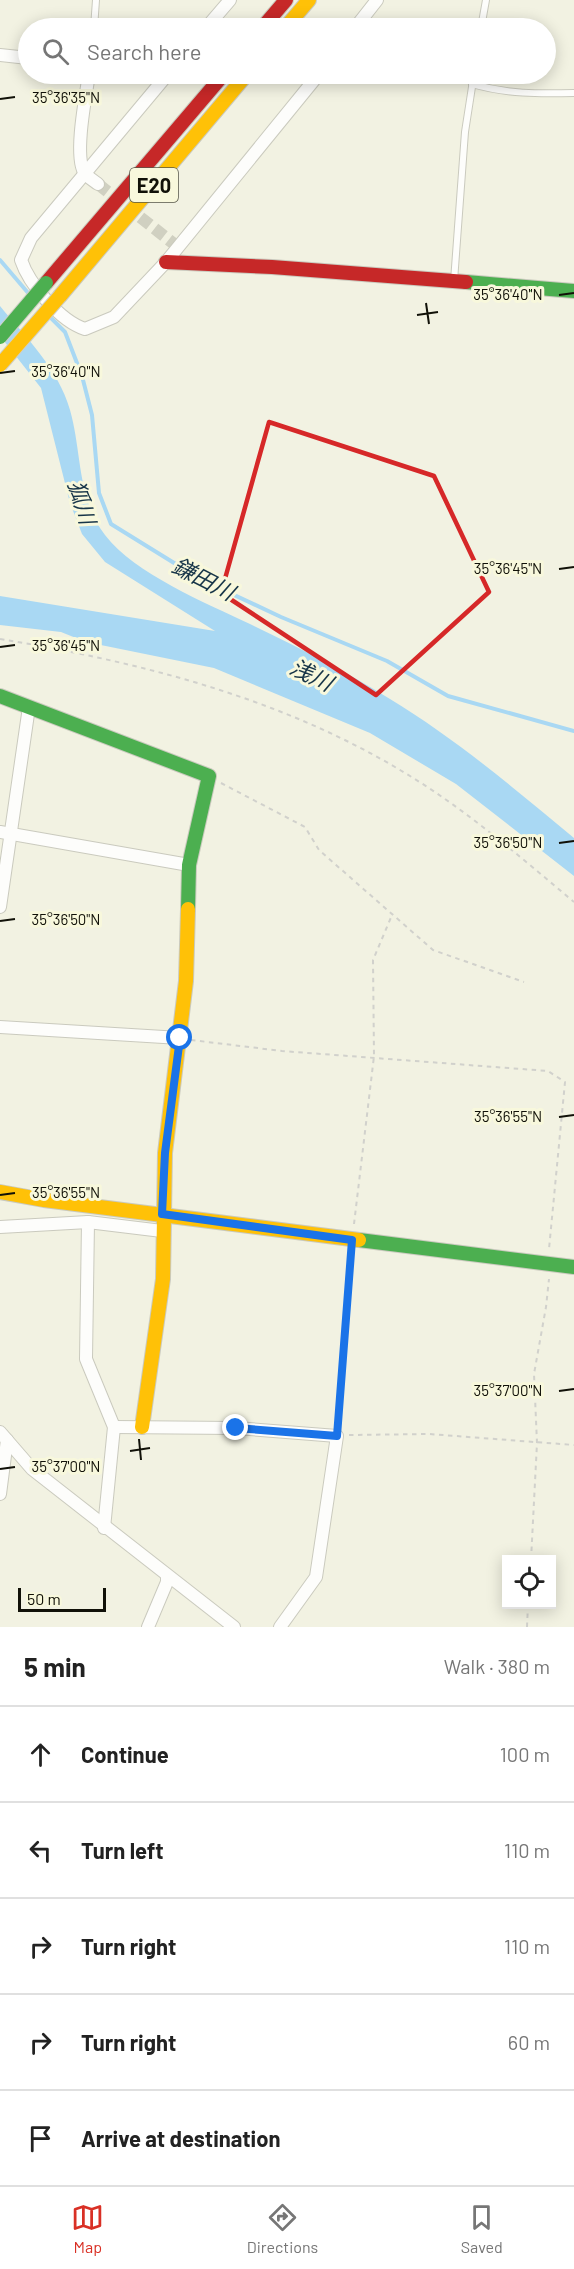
<!DOCTYPE html>
<html lang="en">
<head>
<meta charset="utf-8">
<style>
	body { margin:0; font-family:Barlow,"Noto Sans JP",sans-serif; background:#f2f2f2; color:#222 }
	.controls { position:absolute; right:18px; bottom:18px; display:grid; overflow:hidden; border-radius:0px; box-shadow:0 3px 15px #0003 }
	.controls button { width:54px; height:54px; display:grid; place-items:center; padding:0; border:0; border-bottom:2px solid #e0e0e0; background:#fff; color:#222; font:30px sans-serif }
	.scale { position:absolute; left:18px; bottom:15px; width:88px; box-sizing:border-box; padding-left:6px; border:3px solid #111108; border-top:0; font-size:16px; line-height:21px; white-space:nowrap; color:#111108; -webkit-text-stroke:4px #f8f8dc; paint-order:stroke }
	.stop { position:absolute; width:18px; height:18px; margin:-14px; border:4px solid #1a73e8; border-radius:50%; background:#fff }
	.stop.end { background:#1a73e8; border-color:#fff; box-shadow:0 2px 6px #0008 }
	.list { margin:0; padding:0; list-style:none }
	h2 { display:flex; justify-content:space-between; align-items:center; height:78px; margin:0; padding:0 24px; font-size:26px }
	h2 small { font-size:20px; font-weight:400; color:#767676 }
	.list li { display:grid; grid-template-columns:39px 1fr auto; gap:18px; align-items:center; box-sizing:border-box; height:96px; padding:0 24px; border-top:2px solid #e0e0e0 }
	.list b { display:block; font-size:22px; white-space:nowrap }
	.list em { font-size:20px; font-style:normal; color:#767676 }
	.icon { flex:none; width:33px; height:33px; fill:none; stroke:currentColor; stroke-width:2; stroke-linecap:round; stroke-linejoin:round }
	.map { position:relative; flex:none; width:574px; height:1627px; overflow:hidden }
	.search { position:absolute; background:#fff; box-shadow:0 3px 15px #0003; left:18px; right:18px; top:18px; height:66px; display:flex; align-items:center; gap:15px; box-sizing:border-box; padding:0 21px; border-radius:33px; color:#767676; font-size:22px }
	.sheet { height:558px; background:#fff }
	nav { display:flex; justify-content:space-around; align-items:center; box-sizing:border-box; height:84px; border-top:2px solid #e0e0e0; background:#fff; font-size:16px; color:#767676 }
	nav a { display:grid; justify-items:center; gap:3px }
	nav .on { color:#d93025 }
	.map>svg:first-child { display:block }
</style>
</head>
<body>
<div class="map">
<svg width="574" height="1627" viewBox="0 0 574 1627">
	<rect width="100%" height="100%" fill="#f2f2e2"/>
	<path fill="#a9d8f3" d="M0,306C27,339 58,368 70,410C82,452 77,499 105,535C135,574 206,603 250,624C298,647 345,671 390,699C456,739 515,789 574,838V876L456,784L370,733L214,668L86,642L61,632L0,625V596L215,631L105,562L82,534L70,503L41,388L0,336Z"/>
	<g fill="none" stroke-linecap="round" stroke-linejoin="round">
		<g stroke="#a9d8f3" stroke-width="4">
			<polyline points="0,260 29,294"/>
			<polyline points="50,317 65,332 82,376 92,415 99,493 111,524 200,579 281,617 387,661 448,696 574,731"/>
		</g>
		<g stroke="#d0d0c1" stroke-width="12" stroke-dasharray="12 6" stroke-linecap="butt">
			<polyline points="262,74 285,75"/>
			<polyline points="98,184 178,247"/>
		</g>
		<g stroke="#cacabe" stroke-width="8">
			<g id="lane">
				<polyline points="94,28 96,0"/>
				<polyline points="481,28 486,0"/>
				<path d="M472,84C507,94 538,94 574,93"/>
				<polyline points="454,281 465,132 474,74"/>
			</g>
		</g>
		<g stroke="#cacabe" stroke-width="14">
			<g id="street">
				<polyline points="206,28 230,0"/>
				<polyline points="355,28 377,0"/>
				<polyline points="0,55 28,58"/>
				<path d="M89,74C86,95 74,154 84,172C86,176 94,181 98,184"/>
				<path d="M168,74L31,238L21,260C29,284 60,321 85,329L114,317L166,262L319,74"/>
				<polyline points="285,75 316,77"/>
				<polyline points="0,832 189,865"/>
				<polyline points="0,907 29,707"/>
				<polyline points="0,1027 180,1038"/>
				<polyline points="88,1222 86,1359 114,1427 104,1528"/>
				<polyline points="0,1227 88,1222 162,1231"/>
				<polyline points="114,1427 236,1428 337,1436 316,1577 280,1627"/>
				<polyline points="0,1432 32,1469 234,1627"/>
				<polyline points="0,1494 7,1440"/>
				<polyline points="148,1627 167,1582 167,1576"/>
			</g>
		</g>
		<g stroke="#cacabe" stroke-width="16">
			<g id="fast">
				<polyline points="466,282 574,291"/>
				<polyline points="0,696 209,776 189,865 188,909"/>
				<polyline points="359,1240 574,1267"/>
			</g>
		</g>
		<g stroke="#cacabe" stroke-width="16">
			<g id="slow">
				<polyline points="285,28 309,0"/>
				<polyline points="60,296 247,74"/>
				<polyline points="0,1192 44,1200 359,1240"/>
				<polyline points="142,1427 163,1279 165,1153 186,981 188,909"/>
			</g>
		</g>
		<g stroke="#cacabe" stroke-width="16">
			<g id="jam">
				<polyline points="262,28 286,0"/>
				<polyline points="166,262 272,267 466,282"/>
				<polyline points="46,283 224,74"/>
			</g>
		</g>
		<g stroke="#d1d1cc" stroke-width="2" stroke-dasharray="4.5 4.5" stroke-linecap="butt">
			<polyline points="329,80 386,78 464,83"/>
			<path d="M0,639C139,662 278,697 400,770C463,807 518,855 574,902"/>
			<polyline points="221,783 305,827 319,850 433,950 524,982"/>
			<polyline points="191,1040 282,1051 548,1071 565,1082 549,1249"/>
			<polyline points="354,1224 374,1056 373,960 392,915"/>
			<polyline points="338,1425 351,1254"/>
			<polyline points="349,1435 429,1434 574,1445"/>
			<polyline points="531,1560 537,1443 534,1374 546,1307 549,1279"/>
			<polyline points="527,1627 528,1604"/>
		</g>
		<use href="#lane" stroke="#fdfdfb" stroke-width="6"/>
		<use href="#street" stroke="#fdfdfb" stroke-width="12"/>
		<use href="#fast" stroke="#4caf50" stroke-width="14"/>
		<use href="#slow" stroke="#ffc107" stroke-width="14"/>
		<use href="#jam" stroke="#c62828" stroke-width="14"/>
		<g stroke="#cfcfc8" stroke-width="16" stroke-linecap="butt">
			<polyline id="fast-bridge" points="0,337 46,283"/>
		</g>
		<g stroke="#cfcfc8" stroke-width="16" stroke-linecap="butt">
			<polyline id="slow-bridge" points="0,365 60,296"/>
		</g>
		<use href="#fast-bridge" stroke="#4caf50" stroke-width="14"/>
		<use href="#slow-bridge" stroke="#ffc107" stroke-width="14"/>
	</g>
	<g fill="none" stroke-linecap="round" stroke-linejoin="round">
		<polyline stroke="#1a73e8" stroke-width="8" points="180,1038 165,1153 162,1214 352,1240 337,1436 236,1428"/>
	</g>
	<path fill="none" stroke="#d62828" stroke-width="4.5" stroke-linejoin="round" d="M269,422L434,476L489,592L376,695L221,593Z"/>
	<path fill="none" stroke="#111108" stroke-width="2" d="M0,99L15,97M559,295L574,293M426,303L429,324M417,315L438,312M0,373L15,371M559,569L574,567M0,647L15,645M559,843L574,841M0,921L15,919M559,1117L574,1115M0,1195L15,1193M559,1391L574,1389M139,1439L141,1460M130,1451L150,1448M0,1469L15,1467"/>
	<g text-anchor="middle" dominant-baseline="central" stroke-width="6" stroke-linejoin="round" paint-order="stroke">
		<rect fill="#f8f8dc" stroke="#565648" stroke-width="1.5" x="130" y="168" width="48" height="34" rx="4.5"/>
		<g font-size="20" font-weight="bold" fill="#111108">
			<text x="154" y="185">E20</text>
		</g>
		<g font-size="22" font-style="italic" fill="#173548" stroke="#f8f8dc">
			<text transform="translate(83 502) rotate(73)">狐川</text>
			<text transform="translate(204 578) rotate(27)">鎌田川</text>
			<text transform="translate(312 674) rotate(26)">浅川</text>
		</g>
	</g>
	<g font-size="15" text-anchor="middle" fill="#111108" stroke="#f8f8dc" stroke-width="6" stroke-linejoin="round" paint-order="stroke">
		<text x="66" y="103">35°36'35"N</text>
		<text x="508" y="300">35°36'40"N</text>
		<text x="66" y="377">35°36'40"N</text>
		<text x="508" y="574">35°36'45"N</text>
		<text x="66" y="651">35°36'45"N</text>
		<text x="508" y="848">35°36'50"N</text>
		<text x="66" y="925">35°36'50"N</text>
		<text x="508" y="1122">35°36'55"N</text>
		<text x="66" y="1198">35°36'55"N</text>
		<text x="508" y="1396">35°37'00"N</text>
		<text x="66" y="1472">35°37'00"N</text>
	</g>
</svg>
<div class="controls">
<button><svg class="icon" aria-label="locate" viewBox="0 0 24 24"><circle cx="12" cy="12" r="6"/><path d="M12 2v4M12 18v4M2 12h4M18 12h4"/></svg></button>
</div>
<div class="scale">50 m</div>
<div class="stop" style="left:180px;top:1038px"></div>
<div class="stop end" style="left:236px;top:1428px"></div>
<div class="search"><svg class="icon" aria-label="search" viewBox="0 0 24 24"><circle cx="10" cy="10" r="6"/><path d="M15 15l6 6"/></svg>Search here</div>
</div>
<section class="sheet">
<h2>5 min<small>Walk · 380 m</small></h2>
<ul class="list">
<li><svg class="icon" aria-label="ahead" viewBox="0 0 24 24"><path d="M12 20V5M6 11l6-6 6 6"/></svg><div><b>Continue</b></div><em>100 m</em></li>
<li><svg class="icon" aria-label="left" viewBox="0 0 24 24"><path d="M17 20v-9H6M10 6l-5 5 5 5"/></svg><div><b>Turn left</b></div><em>110 m</em></li>
<li><svg class="icon" aria-label="right" viewBox="0 0 24 24"><path d="M7 20v-9h11M14 6l5 5-5 5"/></svg><div><b>Turn right</b></div><em>110 m</em></li>
<li><svg class="icon" aria-label="right" viewBox="0 0 24 24"><path d="M7 20v-9h11M14 6l5 5-5 5"/></svg><div><b>Turn right</b></div><em>60 m</em></li>
<li><svg class="icon" aria-label="arrive" viewBox="0 0 24 24"><path d="M6 21V4h12l-3 4 3 4H6"/></svg><div><b>Arrive at destination</b></div></li>
</ul>
</section>
<nav>
<a class="on"><svg class="icon" aria-label="map" viewBox="0 0 24 24"><path d="M3 6l6-2 6 2 6-2v14l-6 2-6-2-6 2zM9 4v14M15 6v14"/></svg>Map</a>
<a><svg class="icon" aria-label="directions" viewBox="0 0 24 24"><path d="M12 3l9 9-9 9-9-9zM9 14v-3h6M13 9l2 2-2 2"/></svg>Directions</a>
<a><svg class="icon" aria-label="saved" viewBox="0 0 24 24"><path d="M7 4h10v16l-5-4-5 4z"/></svg>Saved</a>
</nav>
</body>
</html>
